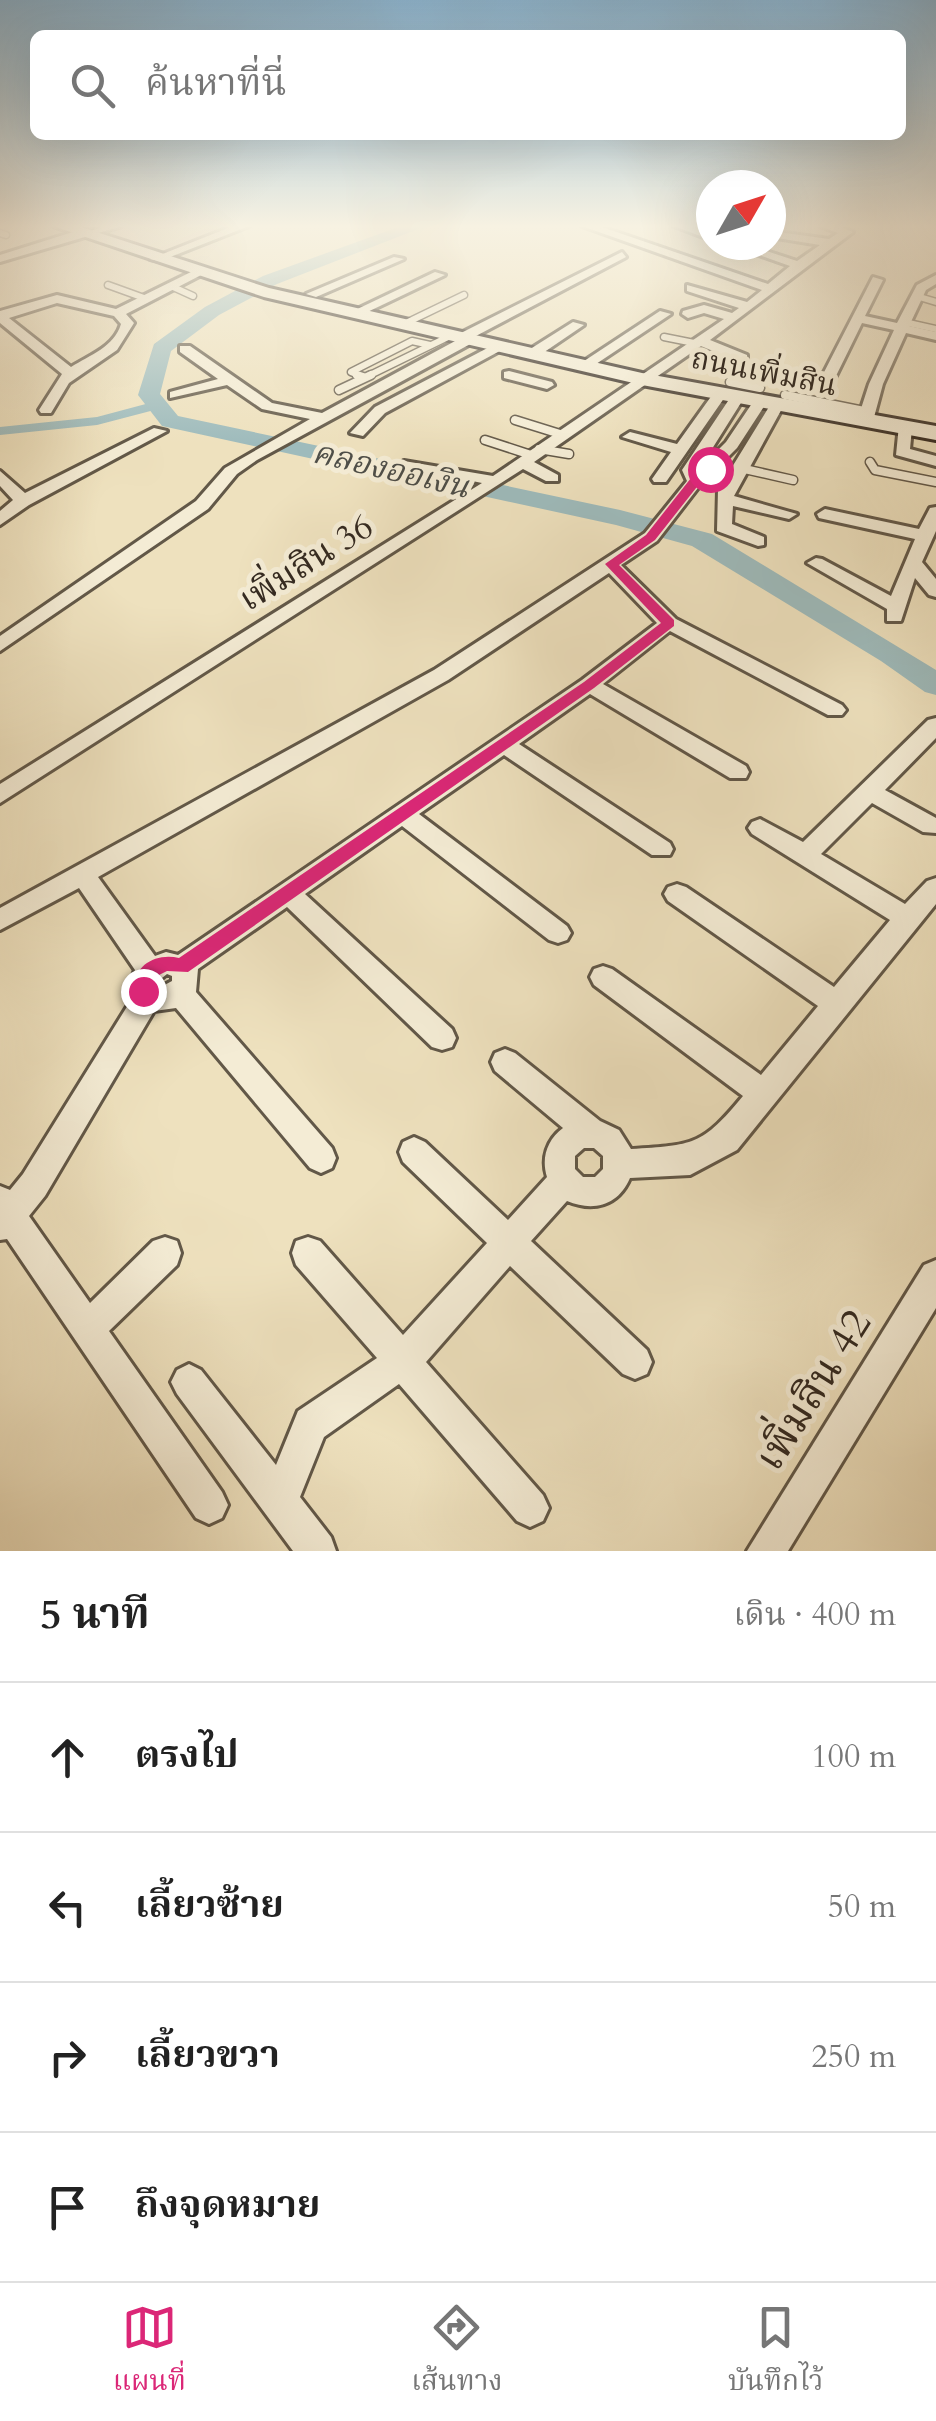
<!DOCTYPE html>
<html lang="th">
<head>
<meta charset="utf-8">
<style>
	body { margin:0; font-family:Cardo,"Noto Serif Thai",serif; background:#f6f6f6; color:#222 }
	.compass { position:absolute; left:696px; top:170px; width:90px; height:90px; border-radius:50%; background:#fff; box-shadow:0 10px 40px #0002; rotate:51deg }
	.stop { position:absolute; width:30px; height:30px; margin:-22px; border:8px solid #db2777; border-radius:50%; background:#fff }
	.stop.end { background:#db2777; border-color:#fff; box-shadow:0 2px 10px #0008 }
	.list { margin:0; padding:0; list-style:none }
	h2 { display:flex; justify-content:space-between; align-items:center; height:130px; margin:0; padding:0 40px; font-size:42px }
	h2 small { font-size:32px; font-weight:400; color:#767676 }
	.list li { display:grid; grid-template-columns:65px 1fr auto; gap:30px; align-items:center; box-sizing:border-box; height:150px; padding:0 40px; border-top:2px solid #e0e0e0 }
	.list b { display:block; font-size:38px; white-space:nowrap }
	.list em { font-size:32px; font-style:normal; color:#767676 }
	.icon { flex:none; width:55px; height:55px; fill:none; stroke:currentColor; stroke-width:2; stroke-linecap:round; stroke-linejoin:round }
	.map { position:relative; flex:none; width:936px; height:1551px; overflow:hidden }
	.search { position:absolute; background:#fff; box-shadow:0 10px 40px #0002; left:30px; right:30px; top:30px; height:110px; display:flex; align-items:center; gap:25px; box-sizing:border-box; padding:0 35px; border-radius:15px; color:#767676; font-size:38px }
	.sheet { height:730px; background:#fff }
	nav { display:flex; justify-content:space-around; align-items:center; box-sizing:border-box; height:140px; border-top:2px solid #e0e0e0; background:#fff; font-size:28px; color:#767676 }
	nav a { display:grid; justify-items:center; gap:5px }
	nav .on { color:#db2777 }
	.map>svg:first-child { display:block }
</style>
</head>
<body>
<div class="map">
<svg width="936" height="1551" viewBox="0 0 936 1551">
	<rect width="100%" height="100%" fill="#eee1be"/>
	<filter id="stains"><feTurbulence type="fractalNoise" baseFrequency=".002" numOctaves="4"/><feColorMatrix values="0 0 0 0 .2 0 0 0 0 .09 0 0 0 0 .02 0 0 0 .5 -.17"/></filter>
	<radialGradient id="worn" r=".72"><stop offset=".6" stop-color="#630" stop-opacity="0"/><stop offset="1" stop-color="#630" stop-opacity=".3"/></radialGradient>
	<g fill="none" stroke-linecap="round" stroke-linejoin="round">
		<polygon fill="#9ebbbc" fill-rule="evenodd" points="157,401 164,405 162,408 97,425 0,435 0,427 97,417"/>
		<polygon fill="#9ebbbc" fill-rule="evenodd" points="401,226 426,226 277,284 219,315 171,351 160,394 178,416 620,510 712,534 936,670 936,695 925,692 881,661 692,546 616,525 162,426 138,395 154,344 205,307 263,276"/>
		<g stroke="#625848" stroke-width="9">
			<g id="lane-far1">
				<polyline points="0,233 6,235"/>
				<polyline points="108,285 144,298"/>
				<polyline points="171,286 193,296"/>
				<polyline points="916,296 936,302"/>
				<polyline points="904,322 936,329"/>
				<polyline points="404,324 464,295"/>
				<polyline points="664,337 694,343"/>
				<polyline points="363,377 351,372 412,341 430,345"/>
				<polyline points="366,377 452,335"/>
			</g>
		</g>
		<g stroke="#625848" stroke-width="11">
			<g id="lane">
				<polyline points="357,375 363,377"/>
				<polyline points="730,382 760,388"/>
				<polyline points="339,390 371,375"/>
				<polyline points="785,395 869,412"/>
				<polyline points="515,420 560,434"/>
				<polyline points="485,440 531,455"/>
				<polyline points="539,449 569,454"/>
				<polyline points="870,462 875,470 936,482"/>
				<polyline points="740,468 793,480"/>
			</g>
		</g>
		<g stroke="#625848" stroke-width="6">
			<g id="street">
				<polygon points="105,226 122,226 0,262 0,255 76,231 85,233"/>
				<polygon points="233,226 249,226 160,261 150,259"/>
				<polygon points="582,226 599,226 768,284 790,266 731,245 748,245 797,261 820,245 771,237 771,231 829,239 838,233 820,226 839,226 853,232 710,340 747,355 747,361 737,361 701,346 534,462 558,475 558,481 546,481 523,469 0,803 0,784 482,483 404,467 404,461 493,476 724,319 704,313 688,318 682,314 683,311 704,305 732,313 739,308 687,291 687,285 747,302 762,290"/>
				<polygon points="674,226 691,226 711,233 711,240"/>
				<polygon points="622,252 626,257 474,337 474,342 257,460 237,474 208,509 0,651 0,636 196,501 225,468 310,419 262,409 227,385 170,398 170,392 218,379 180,352 180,346 190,346 272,403 322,413 457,340 457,335"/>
				<polygon points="394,257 404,259 316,297 306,294"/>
				<path d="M195,270L205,273L126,314L134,323L117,350L69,383L51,413H41L39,410L62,374L0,323V311L57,295L116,309ZM57,303L114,316L121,324C114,347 90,355 71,367L9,318Z"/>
				<polygon points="435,272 445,275 359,316 349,313"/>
				<polygon points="936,275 936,284 926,290 909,326 936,332 936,340 906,333 883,384 873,421 860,424 857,421 869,384 894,330 862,323 834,380 822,383 820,380 873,277 883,280 865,316 897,323 917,285"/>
				<polygon points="660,311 671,314 590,368 578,365"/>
				<polygon points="573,322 584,325 537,357 527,357 527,351"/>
				<polygon points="497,343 509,346 385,413 363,436 350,433 375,407"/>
				<polygon points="509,371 552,382 554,385 547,389 504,378 504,372"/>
				<polygon points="715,391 727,394 666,482 654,482 652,479 671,452 622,437 630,432 677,444"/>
				<path d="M737,394L744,398L700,468L726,442L755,399L767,402L737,448L701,484L657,541L621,565L676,619L842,705L846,710L842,715H828L670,631L603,684L746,766L749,772L746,778H730L590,694L519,744L670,843L673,849L670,855H652L504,755L419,814L567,926L571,933L567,940L558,943L549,940L402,826L305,894L452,1029L456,1038L452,1047L442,1050L432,1047L287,907L198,969L196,992L332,1148L336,1158L332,1168L321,1173L310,1168L176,1008L154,1011L45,1196L29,1216L90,1303L153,1241L165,1237L177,1241L181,1253L177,1265L109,1331L222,1492L228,1505L222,1518L209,1524L196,1518L7,1239L0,1240V1186L10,1190L23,1174L133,997L129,985L135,970L79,888L0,930V908L434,670L645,533L687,481L682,470L732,395ZM609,573L657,623L582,680L178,955L166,952L155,956L98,877L448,680ZM167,974L172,976V981L159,988L157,982Z"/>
				<polygon points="772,402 784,405 734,496 797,514 789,519 733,506 732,524 764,537 764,545 758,546 717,531 718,490"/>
				<polygon points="899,425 912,428 910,449 936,456 936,466 896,455"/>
				<polygon points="154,428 167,431 29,505 0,525 0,511 13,500 0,486 0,471 25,493"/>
				<polygon points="936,507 936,531 922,562 936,579 936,597 929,595 915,578 901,621 887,621 887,609 807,563 816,558 822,559 891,596 915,539 819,518 817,514 825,509 919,529 930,508"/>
				<path d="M936,718V738L885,790L936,818V833L923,832L872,803L821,854L905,904L927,881L936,878V904L737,1150L690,1175L630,1178C618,1206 593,1212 567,1201L531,1241L647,1350L652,1362L647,1374L635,1379L623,1374L510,1266L426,1362L543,1495L549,1508L543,1521L530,1527L517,1521L399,1384L324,1437L300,1497L331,1537L336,1551H293L177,1394L171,1382L177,1370L189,1364L201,1370L276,1465L298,1411L377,1358L296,1265L292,1253L296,1241L308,1237L320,1241L403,1335L487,1243L403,1162L399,1152L403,1142L414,1137L425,1142L508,1220L547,1177C541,1158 547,1140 563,1128L495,1071L491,1062L495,1053L505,1049L515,1053L600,1121L619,1130L631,1149C693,1145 702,1146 743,1096L594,985L590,977L594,969L603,966L612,969L761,1075L818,1006L668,901L664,894L668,887L677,884L686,887L834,987L890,920L752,834L748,828L752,822L760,819L803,842L928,720ZM584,1148H594L603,1156V1169L595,1177H583L575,1169V1156Z"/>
				<polygon points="936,1260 936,1308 788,1551 747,1551 924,1265"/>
			</g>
		</g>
		<g stroke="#342a21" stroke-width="6">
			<polygon id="secondary" points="53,226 78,226 269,288 642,373 936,426 936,440 642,385 264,297"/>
		</g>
		<use href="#lane-far1" stroke="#f4ecd5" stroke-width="6"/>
		<use href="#lane" stroke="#f4ecd5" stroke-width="8"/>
		<use href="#street" fill="#f4ecd5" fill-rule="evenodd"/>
		<use href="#secondary" fill="#f4ecd5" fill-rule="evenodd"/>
	</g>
	<linearGradient id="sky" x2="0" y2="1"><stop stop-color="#8ab7d6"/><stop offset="0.51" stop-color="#f7f2e2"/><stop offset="1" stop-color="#f7f2e2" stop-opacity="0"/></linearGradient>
	<rect width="936" height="444" fill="url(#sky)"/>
	<path fill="#db2777" d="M706,467L716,469L700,483L655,540L619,565L674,620V626L594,688L188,972L167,971L157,976L150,997H136C128,969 153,952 179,958L584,682L661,623L605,564L646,535L691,478Z"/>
	<g text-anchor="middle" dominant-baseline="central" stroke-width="10" stroke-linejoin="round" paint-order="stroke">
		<g font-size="30" fill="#342a21" stroke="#f4ecd5">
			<text transform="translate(764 372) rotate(11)">ถนนเพิ่มสิน</text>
		</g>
		<g font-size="32" font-style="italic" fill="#4e4e48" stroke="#f4ecd5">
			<text transform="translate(391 470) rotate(13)">คลองออเงิน</text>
		</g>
		<g font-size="35" fill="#342a21" stroke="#f4ecd5">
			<text transform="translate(306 563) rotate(-32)">เพิ่มสิน 36</text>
		</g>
		<g font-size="42" fill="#342a21" stroke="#f4ecd5">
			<text transform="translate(813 1390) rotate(-58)">เพิ่มสิน 42</text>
		</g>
	</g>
	<rect width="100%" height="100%" filter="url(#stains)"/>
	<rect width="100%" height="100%" fill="url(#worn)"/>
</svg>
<svg class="compass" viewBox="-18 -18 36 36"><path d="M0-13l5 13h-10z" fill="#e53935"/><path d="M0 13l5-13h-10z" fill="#767676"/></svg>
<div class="stop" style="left:710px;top:469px"></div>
<div class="stop end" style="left:143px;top:991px"></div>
<div class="search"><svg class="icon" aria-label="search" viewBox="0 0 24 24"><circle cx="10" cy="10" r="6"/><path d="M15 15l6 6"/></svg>ค้นหาที่นี่</div>
</div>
<section class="sheet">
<h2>5 นาที<small>เดิน · 400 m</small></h2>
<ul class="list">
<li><svg class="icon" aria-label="ahead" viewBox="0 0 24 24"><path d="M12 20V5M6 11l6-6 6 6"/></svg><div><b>ตรงไป</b></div><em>100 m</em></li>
<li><svg class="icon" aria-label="left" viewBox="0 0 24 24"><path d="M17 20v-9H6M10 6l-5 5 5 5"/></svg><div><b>เลี้ยวซ้าย</b></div><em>50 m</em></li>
<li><svg class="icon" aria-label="right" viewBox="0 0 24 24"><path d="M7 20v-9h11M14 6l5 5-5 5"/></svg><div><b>เลี้ยวขวา</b></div><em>250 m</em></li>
<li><svg class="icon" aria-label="arrive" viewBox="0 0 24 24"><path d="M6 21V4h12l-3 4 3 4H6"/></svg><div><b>ถึงจุดหมาย</b></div></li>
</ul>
</section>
<nav>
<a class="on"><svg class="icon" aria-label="map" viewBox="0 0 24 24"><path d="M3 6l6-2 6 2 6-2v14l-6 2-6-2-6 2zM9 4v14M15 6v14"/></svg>แผนที่</a>
<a><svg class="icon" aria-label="directions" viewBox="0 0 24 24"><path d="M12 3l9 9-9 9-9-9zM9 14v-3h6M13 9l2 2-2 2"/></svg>เส้นทาง</a>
<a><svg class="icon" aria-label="saved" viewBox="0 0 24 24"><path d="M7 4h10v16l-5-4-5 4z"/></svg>บันทึกไว้</a>
</nav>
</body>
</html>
